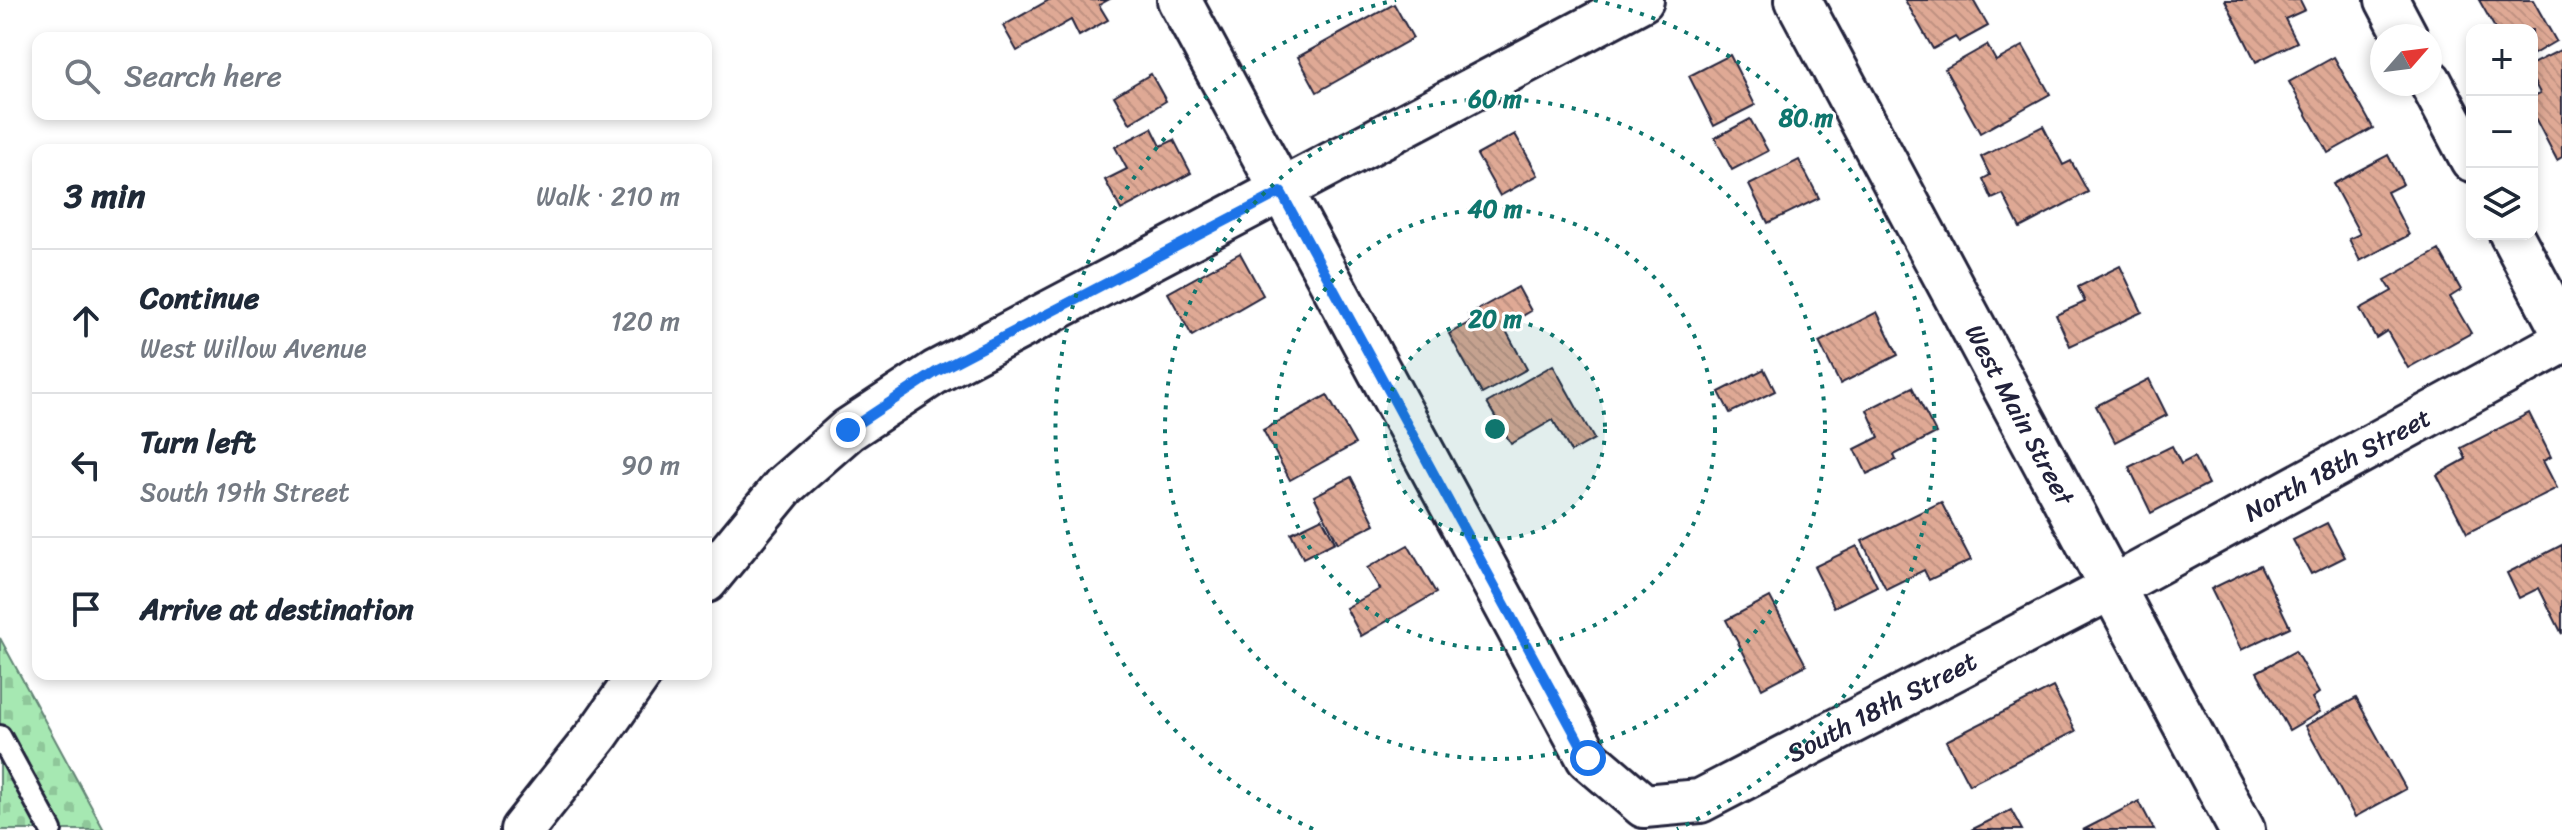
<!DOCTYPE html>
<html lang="en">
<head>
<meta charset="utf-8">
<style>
	body { margin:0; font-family:Sriracha,sans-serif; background:#f2f2f3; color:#1f2937 }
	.controls { position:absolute; right:24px; top:24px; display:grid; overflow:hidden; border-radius:16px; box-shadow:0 4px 12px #0003 }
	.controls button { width:72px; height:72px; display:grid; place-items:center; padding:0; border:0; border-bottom:2px solid #e0e1e3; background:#fff; color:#1f2937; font:40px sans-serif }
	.compass { position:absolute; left:2370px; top:24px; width:72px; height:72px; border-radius:50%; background:#fff; box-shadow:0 4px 12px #0003; rotate:62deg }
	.stop { position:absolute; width:24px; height:24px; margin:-18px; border:6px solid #1a73e8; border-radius:50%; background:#fff }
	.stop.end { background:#1a73e8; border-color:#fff; box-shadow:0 2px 8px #0008 }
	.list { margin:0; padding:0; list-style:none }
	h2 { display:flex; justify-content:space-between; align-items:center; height:104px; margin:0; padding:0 32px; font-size:34px }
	h2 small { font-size:26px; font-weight:400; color:#747a83 }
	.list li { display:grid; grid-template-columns:52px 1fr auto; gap:24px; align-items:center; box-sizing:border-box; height:144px; padding:0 32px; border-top:2px solid #e0e1e3 }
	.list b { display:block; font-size:30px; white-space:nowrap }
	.list p { margin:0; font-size:26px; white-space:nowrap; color:#747a83 }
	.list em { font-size:26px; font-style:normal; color:#747a83 }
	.icon { flex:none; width:44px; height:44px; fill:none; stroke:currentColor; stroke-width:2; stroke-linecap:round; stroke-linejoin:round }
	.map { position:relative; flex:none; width:2562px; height:830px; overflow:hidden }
	.search { position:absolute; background:#fff; box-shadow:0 4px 12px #0003; left:32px; top:32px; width:680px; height:88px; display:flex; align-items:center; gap:20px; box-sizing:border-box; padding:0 28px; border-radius:16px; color:#747a83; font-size:30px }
	.panel { position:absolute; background:#fff; box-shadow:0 4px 12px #0003; left:32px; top:144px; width:680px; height:536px; border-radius:16px }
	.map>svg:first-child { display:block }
</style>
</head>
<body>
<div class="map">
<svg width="2562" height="830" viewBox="0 0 2562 830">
	<defs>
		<pattern id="cemetery-stones" width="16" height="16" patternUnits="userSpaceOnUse" patternTransform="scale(2)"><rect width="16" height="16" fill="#a6e8b2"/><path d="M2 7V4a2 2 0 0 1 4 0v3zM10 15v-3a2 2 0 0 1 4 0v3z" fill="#8fc79a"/></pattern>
		<pattern id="building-back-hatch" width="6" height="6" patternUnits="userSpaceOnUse" patternTransform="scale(2)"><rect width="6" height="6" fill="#dfa995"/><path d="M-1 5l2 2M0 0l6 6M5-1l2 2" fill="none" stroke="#bf9181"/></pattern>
	</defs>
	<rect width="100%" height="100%" fill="#fff"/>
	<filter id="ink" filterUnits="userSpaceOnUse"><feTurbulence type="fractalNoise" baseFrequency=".0125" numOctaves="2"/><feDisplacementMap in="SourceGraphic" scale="16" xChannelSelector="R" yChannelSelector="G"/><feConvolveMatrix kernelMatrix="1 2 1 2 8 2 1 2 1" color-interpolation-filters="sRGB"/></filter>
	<g filter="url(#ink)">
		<polygon fill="url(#cemetery-stones)" stroke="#648576" stroke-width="2" points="0,638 104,830 0,830"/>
		<g fill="url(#building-back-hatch)" stroke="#22223b" stroke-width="2">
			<polygon points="1049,0 1108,0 1099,5 1108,20 1079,36 1071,20 1017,51 1003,26"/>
			<polygon points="1905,0 1973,0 1988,26 1959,42 1955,37 1933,49"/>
			<polygon points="2225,0 2300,0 2305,10 2285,19 2297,42 2256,62"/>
			<polygon points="2479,0 2533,0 2556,41 2532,55 2532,30 2496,30"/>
			<polygon points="1394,4 1413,38 1317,92 1298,57"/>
			<polygon points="1987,45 1996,61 2023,46 2050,94 1980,133 1945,69"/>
			<polygon points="2562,49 2562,157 2557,160 2532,112 2532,97 2540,93 2532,78 2532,64"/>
			<polygon points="1730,55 1755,105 1714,126 1689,76"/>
			<polygon points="2334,57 2373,128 2328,153 2289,82"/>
			<polygon points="1151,74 1166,101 1130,123 1114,96"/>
			<polygon points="1750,119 1768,151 1732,170 1715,138"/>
			<polygon points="2043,126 2063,165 2071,161 2088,192 2020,228 2003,194 1992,199 1983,179 1990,175 1981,157"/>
			<polygon points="1152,128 1161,146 1174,140 1191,173 1121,210 1105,180 1127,169 1115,147"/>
			<polygon points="1515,134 1538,175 1500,196 1477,155"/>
			<polygon points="2388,155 2403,184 2387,192 2409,235 2360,261 2349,239 2360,234 2333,184"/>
			<polygon points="1799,160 1819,198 1768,223 1749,185"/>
			<polygon points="2439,250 2461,290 2450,297 2471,333 2408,368 2387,331 2376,338 2360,309 2392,291 2385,280"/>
			<polygon points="1240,253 1263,295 1192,336 1168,293"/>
			<polygon points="2120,266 2142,312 2070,346 2056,315 2085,302 2078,287"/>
			<polygon points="1518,287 1531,311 1504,327 1527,369 1482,394 1449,334 1472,321 1468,315"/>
			<polygon points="1877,312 1898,355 1840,384 1819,342"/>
			<polygon points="1553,365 1594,439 1571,452 1553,420 1511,444 1487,403"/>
			<polygon points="1764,369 1775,391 1730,413 1719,392"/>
			<polygon points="2149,379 2167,415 2115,442 2096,406"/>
			<polygon points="1912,387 1936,433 1894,455 1896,460 1867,474 1855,449 1879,437 1867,410"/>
			<polygon points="1327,395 1355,444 1290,480 1263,430"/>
			<polygon points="2529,413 2551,457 2543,461 2557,488 2467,533 2437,475 2466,459 2461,448"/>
			<polygon points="2172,446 2181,464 2194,457 2208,484 2151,513 2129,467"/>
			<polygon points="1351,477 1375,524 1338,543 1314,496"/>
			<polygon points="1941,502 1971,560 1929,580 1924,570 1886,589 1862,541"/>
			<polygon points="1322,518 1335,542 1303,558 1291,533"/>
			<polygon points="2327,523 2345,557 2311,574 2293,540"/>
			<polygon points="1408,545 1436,593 1361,636 1346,608 1380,589 1367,568"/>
			<polygon points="2562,545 2562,634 2539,588 2519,598 2507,573"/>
			<polygon points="1857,546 1877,586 1834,607 1814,567"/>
			<polygon points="2260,565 2290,627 2241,650 2211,589"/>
			<polygon points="1770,597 1806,665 1762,688 1726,620"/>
			<polygon points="2295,651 2319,693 2312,698 2320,712 2289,730 2257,672"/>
			<polygon points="2053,687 2076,731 1969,785 1946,741"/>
			<polygon points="2356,698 2406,789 2355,817 2305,726"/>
			<polygon points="2139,801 2154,830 2083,830"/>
			<polygon points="2011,810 2022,830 1971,830"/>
		</g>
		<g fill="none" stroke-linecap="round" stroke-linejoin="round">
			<g stroke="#22223b" stroke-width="26">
				<polyline id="lane" points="0,736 51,830"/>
			</g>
			<g stroke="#22223b" stroke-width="48">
				<g id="street">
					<path id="s1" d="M1179,0L1588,758L1644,806L1700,801L2113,587L2562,342"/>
					<polyline points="2387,0 2406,36"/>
					<polyline points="2430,81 2472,160"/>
					<polyline points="2511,234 2562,330"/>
					<polyline points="706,581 784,486 848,430 936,372 1642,0"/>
					<polyline points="522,830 598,734 640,674"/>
				</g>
			</g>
			<g stroke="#22223b" stroke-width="50">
				<g id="secondary">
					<path id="s2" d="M1798,0L2242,830"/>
				</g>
			</g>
			<use href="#lane" stroke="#fff" stroke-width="20"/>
			<use href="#street" stroke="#fff" stroke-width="42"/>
			<use href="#secondary" stroke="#fff" stroke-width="44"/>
		</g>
	</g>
	<g fill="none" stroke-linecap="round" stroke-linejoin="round" filter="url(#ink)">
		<polyline stroke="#1a73e8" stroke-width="10" points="848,430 936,372 1281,192 1588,758"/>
	</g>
	<circle cx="1495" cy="429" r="110" fill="#0f766e" fill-opacity=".12"/>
	<g fill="none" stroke="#0f766e" stroke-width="4" stroke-dasharray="4 8">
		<circle cx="1495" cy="429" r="110"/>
		<circle cx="1495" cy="429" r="220"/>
		<circle cx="1495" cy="429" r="330"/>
		<path d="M1313 829A440 440 0 0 1 1396 0M1594 0A440 440 0 0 1 1677 829"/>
	</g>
	<g text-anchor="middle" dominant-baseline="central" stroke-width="6" stroke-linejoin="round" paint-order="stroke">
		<g font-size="26" fill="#22223b" stroke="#fff">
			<text stroke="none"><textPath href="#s2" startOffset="470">West Main Street</textPath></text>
			<text stroke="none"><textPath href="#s1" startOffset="1712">North 18th Street</textPath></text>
			<text stroke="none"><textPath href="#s1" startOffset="1196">South 18th Street</textPath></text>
		</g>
	</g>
	<circle cx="1495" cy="429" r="12" fill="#0f766e" stroke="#fff" stroke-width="4"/>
	<g font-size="24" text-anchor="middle" font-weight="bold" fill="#0f766e" stroke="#fff" stroke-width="6" stroke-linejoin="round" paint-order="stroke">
		<text x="1495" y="107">60 m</text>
		<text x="1806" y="126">80 m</text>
		<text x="1495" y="217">40 m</text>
		<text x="1495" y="327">20 m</text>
	</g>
</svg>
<div class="controls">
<button>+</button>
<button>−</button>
<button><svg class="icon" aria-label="layers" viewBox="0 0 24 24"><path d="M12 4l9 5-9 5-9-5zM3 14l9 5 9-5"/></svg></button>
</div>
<svg class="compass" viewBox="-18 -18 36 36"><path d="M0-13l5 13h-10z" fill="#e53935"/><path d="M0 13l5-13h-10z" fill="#747a83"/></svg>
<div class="stop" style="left:1588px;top:758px"></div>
<div class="stop end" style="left:848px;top:430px"></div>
<div class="search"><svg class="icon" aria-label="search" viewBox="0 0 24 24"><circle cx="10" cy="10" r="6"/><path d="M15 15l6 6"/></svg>Search here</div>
<section class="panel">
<h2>3 min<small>Walk · 210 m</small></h2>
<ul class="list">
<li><svg class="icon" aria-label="ahead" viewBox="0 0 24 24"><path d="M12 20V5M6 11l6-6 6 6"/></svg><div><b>Continue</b><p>West Willow Avenue</p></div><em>120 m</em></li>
<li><svg class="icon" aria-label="left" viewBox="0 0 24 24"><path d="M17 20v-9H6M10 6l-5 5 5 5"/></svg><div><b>Turn left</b><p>South 19th Street</p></div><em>90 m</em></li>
<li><svg class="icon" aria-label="arrive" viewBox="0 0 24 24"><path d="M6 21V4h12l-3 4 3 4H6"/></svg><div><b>Arrive at destination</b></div></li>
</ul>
</section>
</div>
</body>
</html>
